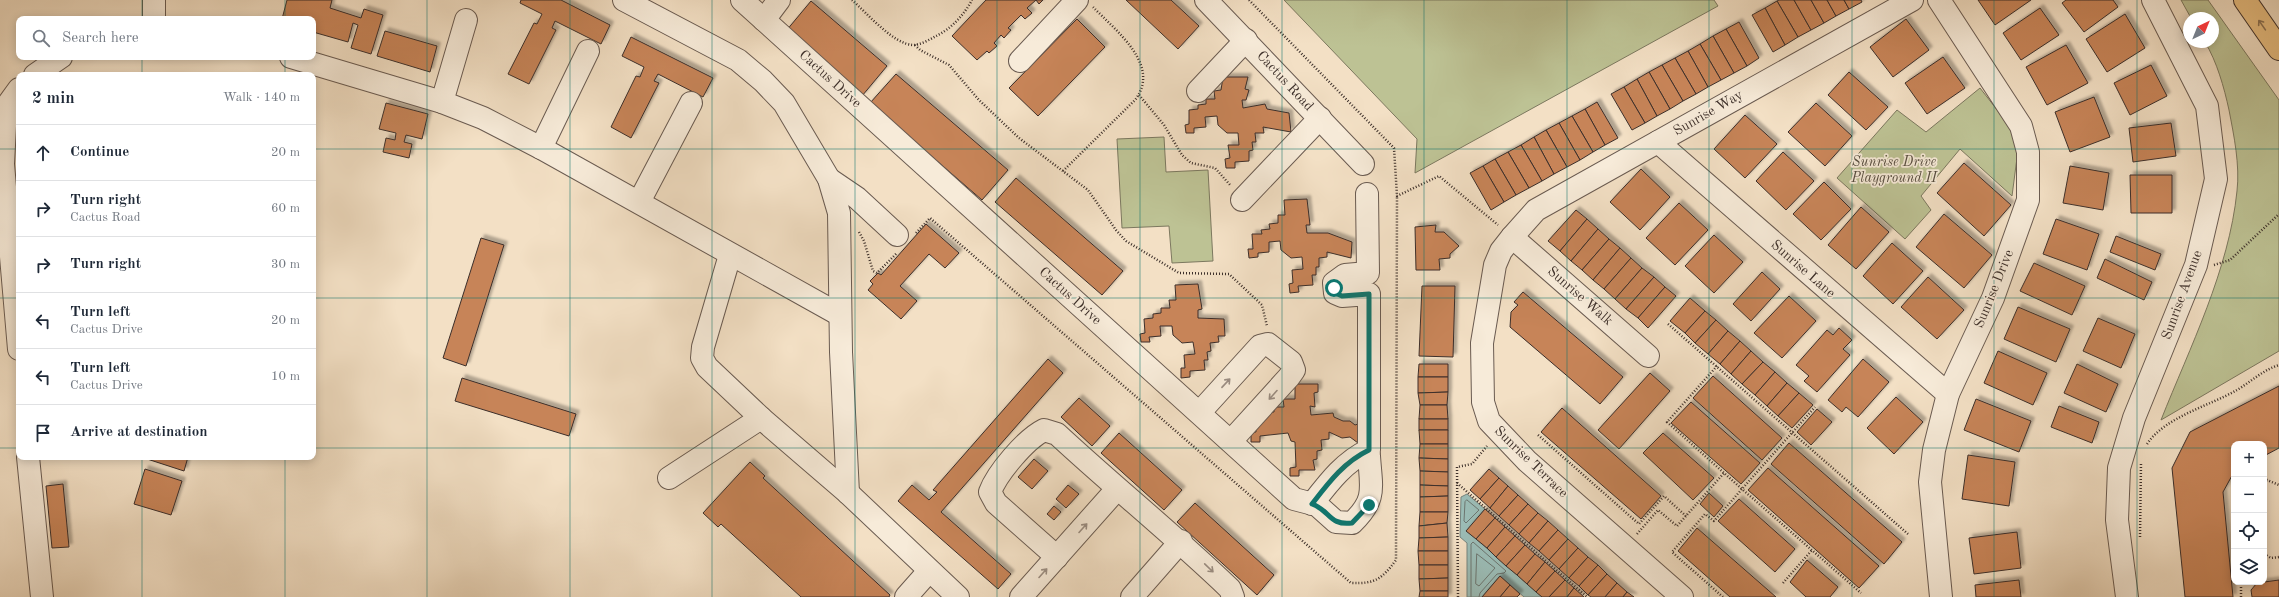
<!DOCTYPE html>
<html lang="en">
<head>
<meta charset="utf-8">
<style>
	body { margin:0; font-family:"Old Standard TT",serif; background:#f6f6f7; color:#1f2937 }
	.controls { position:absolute; right:12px; bottom:12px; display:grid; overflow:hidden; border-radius:8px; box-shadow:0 2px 10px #0003 }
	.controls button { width:36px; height:36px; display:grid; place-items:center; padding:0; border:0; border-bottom:1px solid #e0e1e3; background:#fff; color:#1f2937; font:20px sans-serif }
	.compass { position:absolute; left:2183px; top:12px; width:36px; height:36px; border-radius:50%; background:#fff; box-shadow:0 2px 10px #0003; rotate:43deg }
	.stop { position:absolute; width:12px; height:12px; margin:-9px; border:3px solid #0f766e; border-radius:50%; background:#fff }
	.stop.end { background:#0f766e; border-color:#fff; box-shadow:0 1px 4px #0008 }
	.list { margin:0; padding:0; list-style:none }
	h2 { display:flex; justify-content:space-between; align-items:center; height:52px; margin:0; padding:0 16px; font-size:17px }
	h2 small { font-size:13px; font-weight:400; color:#747a83 }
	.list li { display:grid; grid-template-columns:26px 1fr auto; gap:12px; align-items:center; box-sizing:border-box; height:56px; padding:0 16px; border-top:1px solid #e0e1e3 }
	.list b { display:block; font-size:15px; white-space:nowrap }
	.list p { margin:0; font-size:13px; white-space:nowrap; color:#747a83 }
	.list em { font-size:13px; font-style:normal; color:#747a83 }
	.icon { flex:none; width:22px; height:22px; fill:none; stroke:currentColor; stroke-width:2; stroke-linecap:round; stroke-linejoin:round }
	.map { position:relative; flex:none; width:2279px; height:597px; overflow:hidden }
	.search { position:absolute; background:#fff; box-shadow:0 2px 10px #0003; left:16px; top:16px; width:300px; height:44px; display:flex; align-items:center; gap:10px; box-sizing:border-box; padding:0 14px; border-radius:8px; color:#747a83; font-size:15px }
	.panel { position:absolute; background:#fff; box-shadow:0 2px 10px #0003; left:16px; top:72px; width:300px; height:388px; border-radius:8px }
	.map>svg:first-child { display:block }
</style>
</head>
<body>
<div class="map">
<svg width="2279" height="597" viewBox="0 0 2279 597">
	<defs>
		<filter id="shadow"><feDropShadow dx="3.5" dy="-3.5" stdDeviation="1" flood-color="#0004"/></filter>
	</defs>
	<rect width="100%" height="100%" fill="#f3e0c5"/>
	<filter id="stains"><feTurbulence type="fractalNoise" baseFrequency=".005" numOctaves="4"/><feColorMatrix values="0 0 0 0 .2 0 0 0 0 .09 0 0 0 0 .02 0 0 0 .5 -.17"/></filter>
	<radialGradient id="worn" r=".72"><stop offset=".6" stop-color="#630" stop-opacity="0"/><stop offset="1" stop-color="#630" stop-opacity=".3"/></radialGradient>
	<g fill="#bdc294" stroke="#7c785f">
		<polygon points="1284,0 1714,0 1718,6 1415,173 1417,139"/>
		<path d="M2181,0H2208L2279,100V351L2161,420C2190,347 2229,270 2237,191C2240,165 2234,136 2229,110C2224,87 2217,62 2205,42H2213V18H2191Z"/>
		<polygon points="1980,88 2012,129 2018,150 2012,196 1960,149 1921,196 1931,210 1905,239 1837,178 1897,110 1926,132"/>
		<polygon points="1164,137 1166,172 1208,170 1213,261 1172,263 1169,226 1122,228 1117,139"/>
	</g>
	<polygon fill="#9bbdb7" stroke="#75847f" points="1467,494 1485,509 1467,531 1542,597 1524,597 1500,576 1482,597 1467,597 1467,543 1460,537 1461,497"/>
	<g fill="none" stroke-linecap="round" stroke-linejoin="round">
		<g stroke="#6c7670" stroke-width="1">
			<polygon points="1467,500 1479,510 1466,523 1464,521 1465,502"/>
			<polygon points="1477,554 1495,568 1479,586 1476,584"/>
			<polyline points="1471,597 1471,544 1473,542 1506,571 1504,573 1497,574 1480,593 1479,597"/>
		</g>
	</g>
	<g fill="#c78459" stroke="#3c2f2a" filter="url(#shadow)">
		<polygon points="287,0 332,0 330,8 361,18 364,9 383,15 371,54 351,48 358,25 353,23 348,42 313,32 313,19 282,19"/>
		<polygon points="521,0 561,0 610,25 601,44 555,21 552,28 556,30 529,84 508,74 534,23 537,24 542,14 520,3"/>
		<polygon points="986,0 1043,0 1039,4 1036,0 1027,8 1032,13 1025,19 1021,15 1008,28 1011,30 1004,38 1001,35 994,43 997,46 989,53 987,51 977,60 952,36"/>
		<polygon points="1126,0 1171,0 1199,26 1178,49"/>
		<polygon points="1779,0 1794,0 1811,30 1798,37 1777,1"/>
		<polygon points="1794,0 1811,0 1824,23 1811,30"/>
		<polygon points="1811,0 1827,0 1836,16 1824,23"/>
		<polygon points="1827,0 1844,0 1849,9 1836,16"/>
		<polygon points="1844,0 1861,0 1862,2 1849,9"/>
		<polygon points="1978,0 2031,0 1995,25"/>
		<polygon points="2066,0 2113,0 2118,7 2084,32 2062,3"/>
		<polygon points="811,1 887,66 862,96 786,31"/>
		<polygon points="1777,1 1798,37 1785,45 1765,8"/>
		<polygon points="1765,8 1785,45 1773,52 1752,15"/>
		<polygon points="2040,8 2059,35 2021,60 2003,33"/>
		<polygon points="2125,14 2145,48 2107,72 2086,39"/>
		<polygon points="1077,19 1105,47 1038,116 1009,88"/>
		<polygon points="1906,19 1929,50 1893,77 1870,47"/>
		<polygon points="1739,22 1759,58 1747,66 1726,29"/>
		<polygon points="1726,29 1747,66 1734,73 1713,36"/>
		<polygon points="385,31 437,46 430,72 377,56"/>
		<polygon points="1713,36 1734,73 1721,80 1700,44"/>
		<polygon points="631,37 713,78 703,97 658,74 654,81 659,83 631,138 611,127 636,76 640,77 644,67 622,56"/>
		<polygon points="1700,44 1721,80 1708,87 1688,51"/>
		<polygon points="2066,45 2088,83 2047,105 2026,67"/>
		<polygon points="1688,51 1708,87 1696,94 1675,58"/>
		<polygon points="1943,57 1965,88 1927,114 1905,83"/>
		<polygon points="1675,58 1696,94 1683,101 1662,65"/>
		<polygon points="1662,65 1683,101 1670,109 1649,72"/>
		<polygon points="2151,65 2167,96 2130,115 2114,83"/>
		<polygon points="1649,72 1670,109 1657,116 1637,79"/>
		<polygon points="1849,72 1888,107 1866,130 1828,95"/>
		<polygon points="896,74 1008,170 982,200 870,103"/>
		<polygon points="1223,77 1248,77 1245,89 1249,90 1246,100 1242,100 1243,108 1265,104 1267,109 1289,113 1291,132 1263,127 1264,133 1255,133 1256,142 1252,142 1253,150 1249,151 1249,161 1235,162 1235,168 1226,168 1225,159 1230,158 1228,145 1239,145 1238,133 1227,133 1218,125 1217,116 1205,117 1206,127 1194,128 1194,133 1186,133 1185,125 1189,124 1189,110 1198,109 1198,105 1206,104 1206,99 1215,99 1214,91 1221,90"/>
		<polygon points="1637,79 1657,116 1645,123 1624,87"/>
		<polygon points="1624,87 1645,123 1632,130 1611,94"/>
		<polygon points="2094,97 2110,137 2070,152 2055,112"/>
		<polygon points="1597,102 1618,138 1605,145 1585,109"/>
		<polygon points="386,103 428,114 422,139 406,135 404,142 412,144 409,158 383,152 386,138 395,140 396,133 379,129"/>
		<polygon points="1816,103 1852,136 1825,166 1788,132"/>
		<polygon points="1585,109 1605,145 1593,152 1572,116"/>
		<polygon points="1745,115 1777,144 1745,178 1714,149"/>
		<polygon points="1572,116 1593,152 1580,160 1559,123"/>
		<polygon points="1559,123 1580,160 1567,167 1546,130"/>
		<polygon points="2171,123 2176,156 2133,162 2129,128"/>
		<polygon points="1546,130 1567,167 1554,174 1534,137"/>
		<polygon points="1534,137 1554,174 1542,181 1521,145"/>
		<polygon points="1521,145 1542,181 1529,188 1508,152"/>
		<polygon points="1508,152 1529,188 1516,195 1495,159"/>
		<polygon points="1783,152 1814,181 1786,210 1756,181"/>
		<polygon points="1495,159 1516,195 1504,202 1483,166"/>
		<polygon points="1964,163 2011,205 1984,236 1937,193"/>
		<polygon points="1483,166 1504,202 1491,210 1470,173"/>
		<polygon points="2070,166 2109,173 2103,210 2063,203"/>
		<polygon points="1641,169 1670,197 1640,230 1610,202"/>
		<polygon points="2130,175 2172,175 2172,213 2131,213"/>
		<polygon points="1016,178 1123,271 1102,295 995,202"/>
		<polygon points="1824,182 1851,209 1821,240 1793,214"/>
		<polygon points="1307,199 1310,225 1306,225 1307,233 1328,233 1352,242 1351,258 1327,252 1327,257 1319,258 1319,267 1316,267 1316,275 1312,275 1313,285 1298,286 1299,292 1290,293 1289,284 1293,283 1292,270 1303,269 1302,257 1291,258 1281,250 1280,241 1269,242 1269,252 1258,253 1258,257 1249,258 1248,249 1253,249 1252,234 1262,234 1261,230 1270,229 1269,224 1278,223 1278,215 1285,215 1284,200"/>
		<polygon points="1679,203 1708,230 1675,265 1646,238"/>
		<polygon points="1861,207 1889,232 1856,269 1828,245"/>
		<polygon points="1576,210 1587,219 1560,251 1548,241"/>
		<polygon points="1944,214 1992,255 1964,288 1916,247"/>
		<polygon points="1587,219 1598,229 1571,261 1560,251"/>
		<polygon points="2056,219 2099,234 2087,270 2043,254"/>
		<polygon points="926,224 959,253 945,268 929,254 900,286 917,301 901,319 868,290 873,284 870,281 878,273 881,275"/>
		<polygon points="1436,225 1435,232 1444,232 1459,246 1450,254 1450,258 1439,259 1440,270 1416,270 1415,227"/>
		<polygon points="1598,229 1609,239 1582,270 1571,261"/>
		<polygon points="1714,235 1743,262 1714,293 1685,266"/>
		<polygon points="2116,236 2161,254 2155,270 2110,252"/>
		<polygon points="481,238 504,245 466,366 443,358"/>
		<polygon points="1609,239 1620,248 1593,280 1582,270"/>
		<polygon points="1892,243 1923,271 1893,304 1863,276"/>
		<polygon points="1620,248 1631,258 1604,289 1593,280"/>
		<polygon points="1631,258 1642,268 1615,299 1604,289"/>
		<polygon points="2105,259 2152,282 2144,300 2097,278"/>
		<polygon points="2034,263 2085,286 2072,315 2020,291"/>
		<polygon points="1642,268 1654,277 1626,309 1615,299"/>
		<polygon points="1762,272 1780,289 1751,321 1733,304"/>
		<polygon points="1654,277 1665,287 1638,318 1626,309"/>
		<polygon points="1928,277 1964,310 1937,339 1901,307"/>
		<polygon points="1198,284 1202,309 1198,310 1198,318 1224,319 1225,336 1218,336 1219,342 1210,343 1211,351 1207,352 1208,360 1204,360 1205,370 1190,371 1190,377 1181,378 1181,368 1185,368 1184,355 1195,354 1193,342 1182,343 1173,335 1172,326 1160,326 1161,336 1149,337 1150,342 1141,342 1140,334 1145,333 1144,319 1153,318 1153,314 1161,313 1161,308 1170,308 1169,300 1176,300 1175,285"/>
		<polygon points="1422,286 1455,286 1453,357 1419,356"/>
		<polygon points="1665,287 1676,296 1648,328 1638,318"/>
		<polygon points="1523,292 1623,377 1600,404 1510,327 1511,312 1518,305 1514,302"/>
		<polygon points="1789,296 1816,321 1782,358 1754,333"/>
		<polygon points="1690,298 1705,311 1685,333 1670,321"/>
		<polygon points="2018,307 2070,329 2056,362 2004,339"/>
		<polygon points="1705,311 1716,320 1695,343 1685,333"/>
		<polygon points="2098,318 2135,334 2121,368 2083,351"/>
		<polygon points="1716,320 1728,331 1708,354 1695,343"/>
		<polygon points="1839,328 1852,340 1843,349 1850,355 1817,392 1804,381 1809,376 1796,365 1827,330 1833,335"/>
		<polygon points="1728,331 1740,341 1720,364 1708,354"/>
		<polygon points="1740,341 1751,351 1731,374 1720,364"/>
		<polygon points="1751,351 1763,362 1742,384 1731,374"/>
		<polygon points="1998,351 2047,373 2033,405 1984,383"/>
		<polygon points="1048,359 1063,373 941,512 1011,574 998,589 898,501 912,485 929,500 937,492 933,490"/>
		<polygon points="1863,359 1889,382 1858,417 1846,407 1842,412 1828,400"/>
		<polygon points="1763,362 1775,372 1755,395 1742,384"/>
		<polygon points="1419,364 1448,364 1448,377 1418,377"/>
		<polygon points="2077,364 2118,384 2106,412 2064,393"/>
		<polygon points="1775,372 1787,383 1767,406 1755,395"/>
		<polygon points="1650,373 1670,391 1619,449 1598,430"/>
		<polygon points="1713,376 1782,438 1762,460 1693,398"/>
		<polygon points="1418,377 1448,377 1448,392 1418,393"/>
		<polygon points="462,378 576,414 569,436 455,401"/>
		<polygon points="1787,383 1799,393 1778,416 1767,406"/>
		<polygon points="1295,384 1318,384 1318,392 1314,393 1315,407 1310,406 1311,415 1333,413 1334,417 1343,421 1350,421 1355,425 1361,423 1361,443 1358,443 1350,437 1342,438 1329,432 1329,439 1321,440 1322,450 1317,451 1317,459 1313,460 1315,470 1299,470 1299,476 1290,476 1290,468 1296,467 1295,442 1291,441 1288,433 1260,436 1260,442 1251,442 1251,432 1256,432 1255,417 1266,412 1274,412 1274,407 1284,407 1283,399 1295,399"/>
		<polygon points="2279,386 2279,448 2264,456 2264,444 2234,444 2234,472 2223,492 2233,597 2185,597 2172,468 2190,432"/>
		<polygon points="1448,392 1447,405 1420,405 1418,393"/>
		<polygon points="1799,393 1813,405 1792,428 1778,416"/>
		<polygon points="1896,397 1923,422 1894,454 1867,428"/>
		<polygon points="1079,398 1110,426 1092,446 1061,417"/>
		<polygon points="1976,399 2031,421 2019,452 1964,430"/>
		<polygon points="1691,402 1760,463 1741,484 1671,423"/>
		<polygon points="1420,405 1447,405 1448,419 1419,419"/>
		<polygon points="2059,406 2099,422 2092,443 2051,427"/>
		<polygon points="1562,408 1661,496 1641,519 1541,432"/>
		<polygon points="1817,409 1832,422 1811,445 1797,432"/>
		<rect x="1419" y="419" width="29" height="11"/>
		<polygon points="1419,430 1448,430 1448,444 1420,444"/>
		<polygon points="1119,433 1182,490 1164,510 1101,453"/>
		<polygon points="1663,433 1714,478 1693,500 1643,453"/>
		<polygon points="1789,443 1902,542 1884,564 1771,464"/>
		<polygon points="1420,444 1448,444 1448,459 1419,458"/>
		<polygon points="1968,455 2015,462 2009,506 1962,499"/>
		<polygon points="141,457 188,457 184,471"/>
		<polygon points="1419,458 1448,459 1448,472 1420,471"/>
		<polygon points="1034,459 1048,471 1032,489 1018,477"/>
		<polygon points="750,462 765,476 763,478 890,595 889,597 801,597 721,524 718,527 703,513"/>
		<polygon points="1768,468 1879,566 1859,588 1748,490"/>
		<polygon points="145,469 182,481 171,515 134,504"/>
		<polygon points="1489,469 1499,478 1480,499 1470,490"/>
		<polygon points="1420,471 1448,472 1448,486 1420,485"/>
		<polygon points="1499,478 1508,486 1490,508 1480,499"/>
		<polygon points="63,484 69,547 52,548 46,486"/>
		<polygon points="1068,485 1079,494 1066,508 1056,499"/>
		<polygon points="1420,485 1448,486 1448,496 1420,497"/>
		<polygon points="1508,486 1518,495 1499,516 1490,508"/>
		<polygon points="1709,493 1723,506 1714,517 1700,504"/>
		<polygon points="1518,495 1528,504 1509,525 1499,516"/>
		<polygon points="1448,496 1448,512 1420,512 1420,497"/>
		<polygon points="1739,499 1795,549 1775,572 1718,521"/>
		<polygon points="1195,503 1274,575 1257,595 1177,522"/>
		<polygon points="1528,504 1538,513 1519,534 1509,525"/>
		<polygon points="1054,506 1061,512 1054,520 1047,514"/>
		<polygon points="1485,509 1495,518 1476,539 1466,531"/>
		<polygon points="1420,512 1448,512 1447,523 1419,526"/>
		<polygon points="1538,513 1548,521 1529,543 1519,534"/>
		<polygon points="1495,518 1505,527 1487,548 1476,539"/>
		<polygon points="1548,521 1558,530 1539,551 1529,543"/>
		<polygon points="1447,523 1448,537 1419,538 1419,526"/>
		<polygon points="1505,527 1515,536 1496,557 1487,548"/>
		<polygon points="1697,528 1776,597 1730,597 1678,551"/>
		<polygon points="1558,530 1568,539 1549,560 1539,551"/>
		<polygon points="2017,532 2021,568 1974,574 1969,538"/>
		<polygon points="1515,536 1525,545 1506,566 1496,557"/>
		<polygon points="1448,537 1448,551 1418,551 1419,538"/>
		<polygon points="1568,539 1578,548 1559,569 1549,560"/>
		<polygon points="1525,545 1535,554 1517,575 1506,566"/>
		<polygon points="1578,548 1588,557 1569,578 1559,569"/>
		<polygon points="1418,551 1448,551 1448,565 1419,565"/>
		<polygon points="1535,554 1545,562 1527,584 1517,575"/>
		<polygon points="1588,557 1598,565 1579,586 1569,578"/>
		<polygon points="1807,560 1838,587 1830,597 1806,597 1790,582"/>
		<polygon points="1545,562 1555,571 1536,592 1527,584"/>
		<polygon points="1419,565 1448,565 1448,578 1419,579"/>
		<polygon points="1598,565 1607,574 1588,595 1579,586"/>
		<polygon points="1555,571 1565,580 1549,597 1542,597 1536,592"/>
		<polygon points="1607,574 1617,583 1605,597 1591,597 1588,595"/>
		<polygon points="1500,576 1510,585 1500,597 1482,597"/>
		<polygon points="1448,578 1448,591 1420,591 1419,579"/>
		<polygon points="1565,580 1574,588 1567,597 1549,597"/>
		<polygon points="2019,580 2021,597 1976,597 1975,585"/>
		<polygon points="2279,580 2279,597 2252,597 2251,590 2257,583"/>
		<polygon points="1617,583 1627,592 1623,597 1605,597"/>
		<polygon points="1510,585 1520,594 1517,597 1500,597"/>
		<polygon points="1574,588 1584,597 1567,597"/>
		<polygon points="1420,591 1448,591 1448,597 1419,597"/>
		<polygon points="1627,592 1634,597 1623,597"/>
	</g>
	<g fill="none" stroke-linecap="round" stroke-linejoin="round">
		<g stroke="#6a5b51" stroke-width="24">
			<g id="minor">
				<polyline points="624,0 738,60 763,81 784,103 829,179 839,213 841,352 848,493"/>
				<path d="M742,0L1294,499L1317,505L1336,522L1352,523C1377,499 1371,488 1369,456"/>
				<polyline points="1206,0 1363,164"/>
				<polyline points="1939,0 2021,126 2028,152 2028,200 1993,298 1948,394 1934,450 1930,482 1941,597"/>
				<polyline points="154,19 154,0"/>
				<polyline points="764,20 779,0"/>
				<polyline points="291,57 442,102 483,118 541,148 840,315"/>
				<polyline points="1020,61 1077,0"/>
				<polyline points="35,75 61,57"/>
				<polyline points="19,89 6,107 3,164 19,349"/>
				<polyline points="1198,91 1246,40"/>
				<polyline points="442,102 466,20"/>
				<polyline points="1658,142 1948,394"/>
				<polyline points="541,148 588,51"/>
				<polyline points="829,179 857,198 897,235"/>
				<polyline points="1242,200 1320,118"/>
				<polyline points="639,202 691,103"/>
				<polyline points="1512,237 1648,356"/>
				<polyline points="730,255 703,347 702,358 707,367 761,418 848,493 958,597"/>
				<polyline points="1200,412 1260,346 1268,344 1291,362 1294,370 1289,377 1231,441"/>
				<polyline points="28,457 42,597"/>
				<polyline points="669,478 761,418"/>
				<path d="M1312,504C1329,482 1344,462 1369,450V294L1342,296L1335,293L1334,283L1345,275L1368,273L1367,194"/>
				<path d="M1057,557L996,503L990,492C997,473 1026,439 1044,430L1057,434C1114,487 1174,535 1230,589L1233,597"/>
				<polyline points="906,597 929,571"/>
				<polyline points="1021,597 1117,489"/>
				<polyline points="1132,597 1181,541"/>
				<polyline points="1682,597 1527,461 1489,421 1483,402 1482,343 1495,265 1501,251 1512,237 1536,210 1912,0"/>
				<polyline points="2127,597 2117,520 2119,468 2134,418 2196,265 2216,179 2207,106 2153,0"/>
			</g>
		</g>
		<g stroke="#3c2f2a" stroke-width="24">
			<polyline id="major" points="2245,0 2279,49"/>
		</g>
		<g stroke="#3c2f2a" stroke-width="2.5" stroke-dasharray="1 2" stroke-linecap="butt">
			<path d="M852,0C867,13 893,44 913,45C920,45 929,40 936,36C951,29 964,15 972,0"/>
			<polyline points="1249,0 1394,148 1397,196 1439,176 1498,225"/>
			<polyline points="915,45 920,50 949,65 979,100 1019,138 1088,190 1116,230 1126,241 1179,273 1229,274 1262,305 1267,326"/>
			<polyline points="1139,95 1164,125 1182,155 1191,163 1215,168 1231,186"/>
			<path d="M1063,171L1135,100C1162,65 1115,30 1093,7"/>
			<polyline points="859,232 864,241 873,271 877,273 897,253"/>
			<path d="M916,233L930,218L1351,583C1375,584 1382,579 1396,560L1397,196"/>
			<polyline points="2214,265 2230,260 2279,214"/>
			<polyline points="1668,324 1908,534"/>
			<polyline points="1717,366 1667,422 1724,473"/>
			<polyline points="1538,435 1639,524 1664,496 1686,516"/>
			<path d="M2147,444C2165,417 2209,406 2237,390C2252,381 2263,370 2279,365"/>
			<polyline points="2264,482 2267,480 2279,485"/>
			<polyline points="1457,483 1587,597"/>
			<polyline points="1637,534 1658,510 1677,526 1724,473 1742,489 1815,407"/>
			<polyline points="2140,537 2141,462"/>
			<polyline points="2264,554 2271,558 2279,557"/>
			<polyline points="1783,583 1812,550"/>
			<polyline points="1458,597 1457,467 1472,464 1487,446"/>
			<polyline points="1723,597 1672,552 1705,514 1714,521 1742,489 1861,593"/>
			<polyline points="2241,597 2241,582"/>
		</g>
		<use href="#minor" stroke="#f7ebd9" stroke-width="22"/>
		<use href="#major" stroke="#eac082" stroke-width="22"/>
	</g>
	<defs><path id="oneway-shaft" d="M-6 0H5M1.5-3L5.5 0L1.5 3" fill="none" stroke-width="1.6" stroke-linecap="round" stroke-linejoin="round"/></defs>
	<use stroke="#8a7052" href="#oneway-shaft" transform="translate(2262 25) rotate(-125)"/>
	<g stroke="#9a8d82">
		<use href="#oneway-shaft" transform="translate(1226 383) rotate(-47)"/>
		<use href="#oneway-shaft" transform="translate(1273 395) rotate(132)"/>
		<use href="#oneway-shaft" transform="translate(1083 528) rotate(-48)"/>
		<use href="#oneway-shaft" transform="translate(1209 568) rotate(44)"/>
		<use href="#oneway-shaft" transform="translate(1043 573) rotate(-48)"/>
	</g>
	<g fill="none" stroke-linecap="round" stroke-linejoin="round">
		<path stroke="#0f766e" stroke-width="5" d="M1334,288L1335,293L1342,296L1369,294V450C1344,462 1329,482 1312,504C1330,510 1329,526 1352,523L1369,505"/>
	</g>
	<path fill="none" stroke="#0f766e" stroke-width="1" stroke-opacity="0.55" d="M142,0V19M285,0V19M427,0V597M570,0V597M712,0V597M855,0V597M997,0V597M1140,0V597M1282,0V597M1424,0V597M1567,0V597M1709,0V597M1852,0V597M1994,0V597M2137,0V597M142,57V75M285,57V75M0,149H19M313,149H2279M0,298H19M313,298H2279M0,448H19M313,448H2234M2264,448H2279M142,457V597M285,457V597"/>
	<g text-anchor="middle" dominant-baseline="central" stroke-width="3.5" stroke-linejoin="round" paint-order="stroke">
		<g font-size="14" fill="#3c2f2a" stroke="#f7ebd9">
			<text transform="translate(830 79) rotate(42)">Cactus Drive</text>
			<text transform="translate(1285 81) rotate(47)">Cactus Road</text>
			<text transform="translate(1708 113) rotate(-30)">Sunrise Way</text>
			<text transform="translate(1803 269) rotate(41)">Sunrise Lane</text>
			<text transform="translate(1994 289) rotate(-68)">Sunrise Drive</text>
			<text transform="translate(2182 295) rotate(-70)">Sunrise Avenue</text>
			<text transform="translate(1070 296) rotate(42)">Cactus Drive</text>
			<text transform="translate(1580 296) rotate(41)">Sunrise Walk</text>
			<text transform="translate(1531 462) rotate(44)">Sunrise Terrace</text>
		</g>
		<g font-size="14" font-style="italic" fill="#564c3f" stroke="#f7ebd9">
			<text x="1894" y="162">Sunrise Drive<tspan x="1894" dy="16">Playground II</tspan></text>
		</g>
	</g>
	<rect width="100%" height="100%" filter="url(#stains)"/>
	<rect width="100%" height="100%" fill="url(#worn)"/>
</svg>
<div class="controls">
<button>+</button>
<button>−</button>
<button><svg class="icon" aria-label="locate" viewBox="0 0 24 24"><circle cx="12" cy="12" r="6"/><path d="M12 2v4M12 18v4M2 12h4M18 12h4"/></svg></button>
<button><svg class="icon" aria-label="layers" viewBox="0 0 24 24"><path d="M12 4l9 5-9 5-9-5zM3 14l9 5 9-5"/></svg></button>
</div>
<svg class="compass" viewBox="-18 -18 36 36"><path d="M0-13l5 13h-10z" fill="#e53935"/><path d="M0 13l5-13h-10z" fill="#747a83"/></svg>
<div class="stop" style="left:1334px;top:288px"></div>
<div class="stop end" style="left:1369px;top:505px"></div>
<div class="search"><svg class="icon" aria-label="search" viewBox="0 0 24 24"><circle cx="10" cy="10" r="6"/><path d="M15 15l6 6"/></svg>Search here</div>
<section class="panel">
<h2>2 min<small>Walk · 140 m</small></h2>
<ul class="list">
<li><svg class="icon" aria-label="ahead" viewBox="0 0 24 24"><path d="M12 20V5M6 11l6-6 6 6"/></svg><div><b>Continue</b></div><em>20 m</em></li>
<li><svg class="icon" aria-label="right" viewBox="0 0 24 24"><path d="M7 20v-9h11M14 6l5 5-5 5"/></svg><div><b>Turn right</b><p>Cactus Road</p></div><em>60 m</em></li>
<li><svg class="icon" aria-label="right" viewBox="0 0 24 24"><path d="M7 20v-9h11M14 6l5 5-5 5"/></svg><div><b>Turn right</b></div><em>30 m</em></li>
<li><svg class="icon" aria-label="left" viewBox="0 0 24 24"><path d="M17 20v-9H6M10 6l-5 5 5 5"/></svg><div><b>Turn left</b><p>Cactus Drive</p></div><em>20 m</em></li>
<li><svg class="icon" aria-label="left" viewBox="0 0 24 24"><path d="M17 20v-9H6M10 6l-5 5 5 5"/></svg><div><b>Turn left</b><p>Cactus Drive</p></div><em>10 m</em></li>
<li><svg class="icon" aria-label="arrive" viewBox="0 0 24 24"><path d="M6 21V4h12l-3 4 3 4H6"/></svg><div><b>Arrive at destination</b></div></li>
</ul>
</section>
</div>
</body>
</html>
